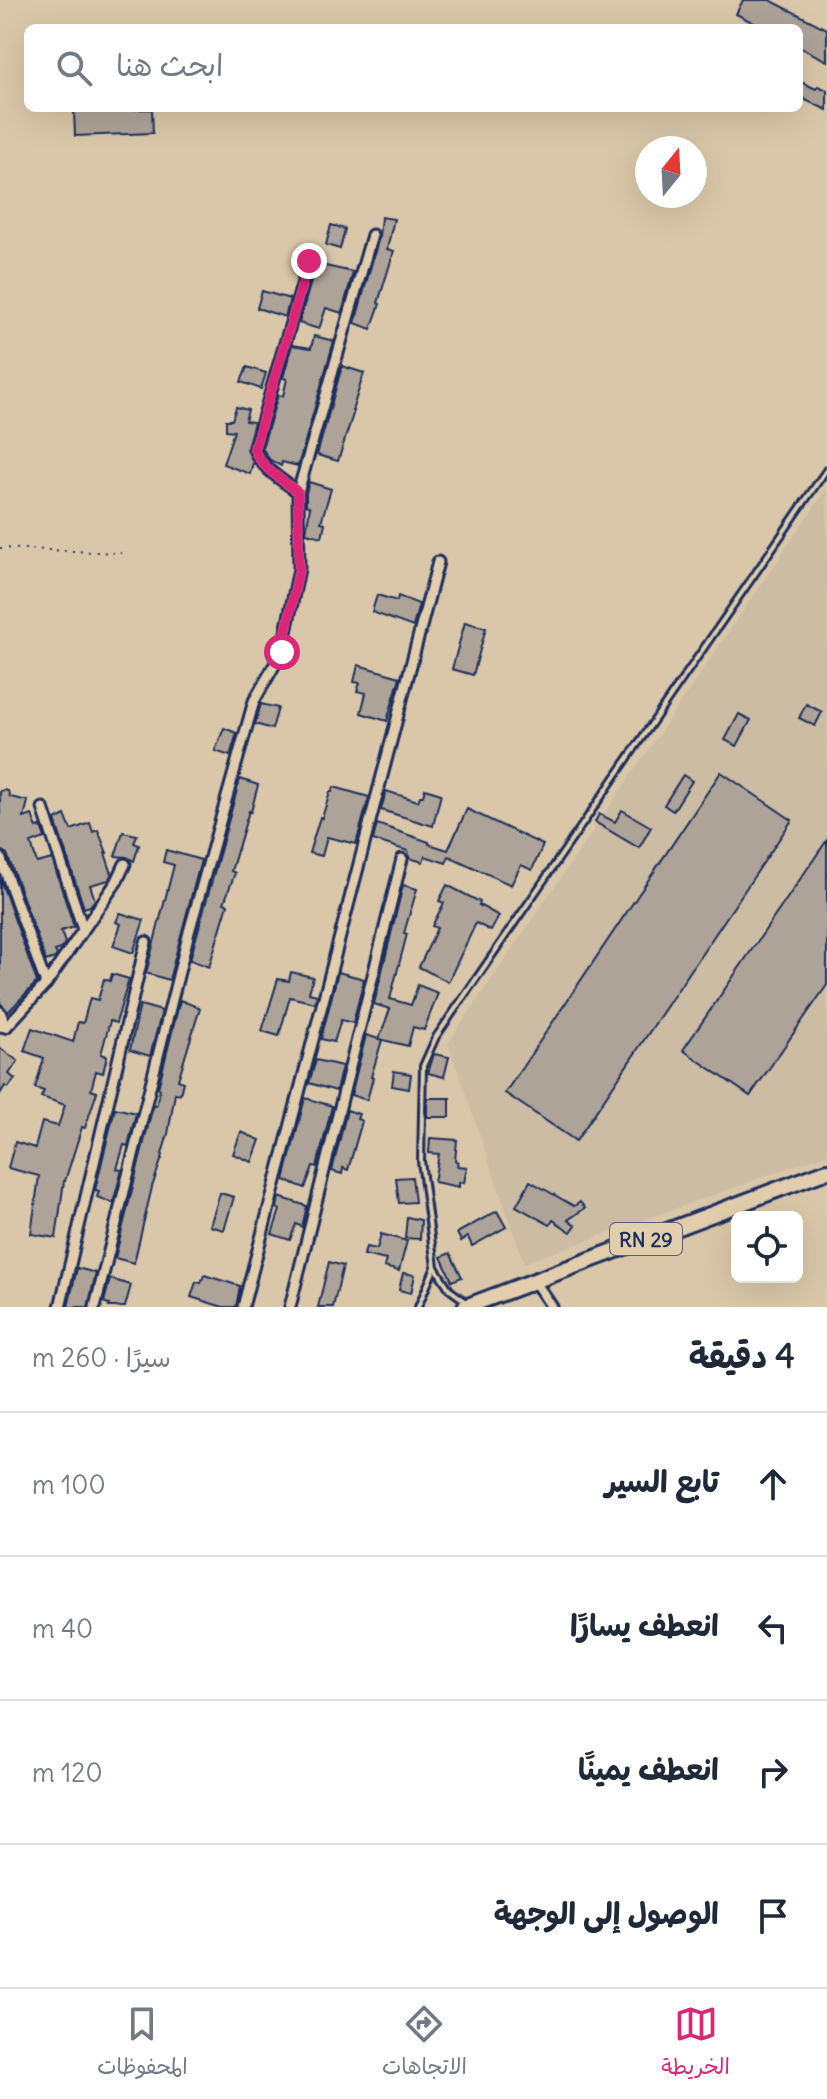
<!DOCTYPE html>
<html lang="ar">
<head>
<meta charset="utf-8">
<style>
	body { margin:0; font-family:Delius,"Playpen Sans Arabic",sans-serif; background:#f6f6f7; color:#1f2937; direction:rtl }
	.controls { position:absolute; right:24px; bottom:24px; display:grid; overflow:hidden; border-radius:12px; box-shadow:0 8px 32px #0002 }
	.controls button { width:72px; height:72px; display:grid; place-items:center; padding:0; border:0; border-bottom:2px solid #e0e1e3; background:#fff; color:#1f2937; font:40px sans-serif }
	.compass { position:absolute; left:635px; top:136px; width:72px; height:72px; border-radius:50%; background:#fff; box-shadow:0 8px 32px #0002; rotate:18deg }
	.stop { position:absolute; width:24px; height:24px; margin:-18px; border:6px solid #db2777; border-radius:50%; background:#fff }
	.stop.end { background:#db2777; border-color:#fff; box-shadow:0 2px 8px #0008 }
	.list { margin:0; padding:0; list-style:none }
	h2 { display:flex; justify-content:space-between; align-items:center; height:104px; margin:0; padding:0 32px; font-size:34px }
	h2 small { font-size:26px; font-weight:400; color:#747a83 }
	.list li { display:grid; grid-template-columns:52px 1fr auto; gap:24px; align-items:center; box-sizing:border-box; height:144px; padding:0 32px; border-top:2px solid #e0e1e3 }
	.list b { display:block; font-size:30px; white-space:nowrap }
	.list em { font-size:26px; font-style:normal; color:#747a83 }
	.icon { flex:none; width:44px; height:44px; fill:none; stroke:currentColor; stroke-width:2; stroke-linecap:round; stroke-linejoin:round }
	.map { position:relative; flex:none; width:827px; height:1307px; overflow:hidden; direction:ltr }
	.search { position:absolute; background:#fff; box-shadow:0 8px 32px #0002; left:24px; right:24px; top:24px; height:88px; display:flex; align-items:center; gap:20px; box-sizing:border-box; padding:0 28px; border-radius:12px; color:#747a83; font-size:30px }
	.sheet { height:680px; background:#fff }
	nav { display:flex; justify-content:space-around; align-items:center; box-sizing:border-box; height:112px; border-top:2px solid #e0e1e3; background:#fff; font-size:22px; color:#747a83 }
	nav a { display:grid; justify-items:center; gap:4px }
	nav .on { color:#db2777 }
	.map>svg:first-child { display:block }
</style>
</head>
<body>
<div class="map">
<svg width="827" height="1307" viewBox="0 0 827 1307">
	<rect width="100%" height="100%" fill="#dac7a9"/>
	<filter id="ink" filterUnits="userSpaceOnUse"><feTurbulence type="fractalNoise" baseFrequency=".0125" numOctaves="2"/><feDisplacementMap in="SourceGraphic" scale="16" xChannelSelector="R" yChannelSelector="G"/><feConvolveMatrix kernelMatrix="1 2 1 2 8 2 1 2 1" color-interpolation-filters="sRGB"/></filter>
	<g filter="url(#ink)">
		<polygon fill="#cdbca4" points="827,488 827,1154 524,1263 448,1043"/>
		<g fill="#aea398" stroke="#1b2f5e" stroke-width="2">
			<polygon points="743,0 770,0 827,29 827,61 799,47 799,28 764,28 736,14"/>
			<polygon points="799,81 816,89 818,86 827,90 827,110 799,97"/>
			<polygon points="152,109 153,133 75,136 74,111"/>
			<polygon points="381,217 394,219 387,249 394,251 378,303 380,304 371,329 355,323 379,237"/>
			<polygon points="331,225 345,229 340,249 326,245"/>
			<polygon points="316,264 353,272 342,313 326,308 319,329 299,323"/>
			<polygon points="262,291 290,299 285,317 257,308"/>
			<polygon points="314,336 334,341 298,466 282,462 281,466 270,460 262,448 278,395 283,396 287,379 283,378 292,345 311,348"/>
			<polygon points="342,366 364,373 352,411 354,411 338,461 317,455"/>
			<polygon points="247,367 266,373 261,389 241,382"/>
			<polygon points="236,407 248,410 245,421 254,422 247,448 253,463 250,474 223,464 234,431 226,430 226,420 232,420"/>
			<polygon points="309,482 331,489 321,522 325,523 322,537 306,533 310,507 306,505 306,493"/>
			<polygon points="377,595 397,601 398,596 419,604 413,627 372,612"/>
			<polygon points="465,622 486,628 473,675 452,669"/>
			<polygon points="358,665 400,677 387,721 361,713 366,693 357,691 360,683 354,682"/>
			<polygon points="261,704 278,708 272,729 255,724"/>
			<polygon points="806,704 822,712 815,726 799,718"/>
			<polygon points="739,714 751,720 737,746 725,740"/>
			<polygon points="224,728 237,733 230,756 215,751"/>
			<polygon points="721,772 792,820 576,1141 505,1093"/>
			<polygon points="683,775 692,781 673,811 664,805"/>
			<polygon points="240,779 258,785 251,812 249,811 231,871 235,873 224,903 228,904 209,967 190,960"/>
			<polygon points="334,787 369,797 356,844 327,837 322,856 309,853 320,817 322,818 330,792 332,792"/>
			<polygon points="425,789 441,794 433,826 381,810 386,791 418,801 420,796 423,796"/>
			<polygon points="4,790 8,791 10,797 28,801 24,818 32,815 37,828 41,826 45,838 31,843 37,863 52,859 74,927 61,931 65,943 61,949 55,951 57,955 55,958 46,961 7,854 0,850 0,791"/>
			<polygon points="467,809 543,845 532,870 521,865 511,885 449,856 446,863 425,856 423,862 409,858 408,851 373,840 377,824 429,842 429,844 448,850"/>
			<polygon points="622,810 651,827 639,848 595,822 599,814 615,822"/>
			<polygon points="65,815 71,830 90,823 93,832 98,830 107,853 105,853 112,874 109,880 90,885 95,900 90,906 84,908 55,820"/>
			<polygon points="123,832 137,835 134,843 139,845 134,861 127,857 115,856"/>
			<polygon points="827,840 827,985 750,1096 683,1050"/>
			<polygon points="166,850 201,860 169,980 146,973 174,865 163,862"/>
			<polygon points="0,879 37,982 8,1012 0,1003"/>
			<polygon points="403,885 417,889 404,933 407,934 390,999 411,1005 418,985 438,993 424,1030 413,1027 408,1046 379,1039 390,1009 374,1004"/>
			<polygon points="447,885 480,902 479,905 499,916 491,931 476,923 448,982 419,967 437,928 432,926 444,903 439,901"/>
			<polygon points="120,913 144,920 133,953 113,946 121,924 116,922"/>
			<polygon points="291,972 313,977 309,993 317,995 315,1003 290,997 279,1036 262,1031 278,979 289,981"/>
			<polygon points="338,972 364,979 353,1023 341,1020 334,1042 321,1039"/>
			<polygon points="112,974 129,979 116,1023 110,1021 101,1054 107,1056 103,1073 96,1071 91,1090 97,1092 85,1128 82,1127 65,1181 64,1181 56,1238 31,1234 39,1176 8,1168 15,1142 35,1148 42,1122 58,1126 65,1105 41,1097 44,1091 35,1088 44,1058 24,1051 32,1028 73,1042 78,1022 83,1023 90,998 98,1000 104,979 110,981"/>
			<polygon points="180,1000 200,1008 178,1080 183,1082 180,1094 175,1093 168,1134 162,1154 163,1155 152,1187 134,1263 115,1258 153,1106 156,1106 160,1089 158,1088"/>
			<polygon points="140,1005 162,1011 150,1056 130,1050"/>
			<polygon points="366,1035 382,1040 371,1077 373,1078 367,1100 351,1095"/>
			<polygon points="0,1048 18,1061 9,1074 15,1079 8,1088 5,1086 0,1094"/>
			<polygon points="434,1054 449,1057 444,1077 428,1073"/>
			<polygon points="316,1060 342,1066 336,1091 309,1083"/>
			<polygon points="394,1071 411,1074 409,1089 392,1086"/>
			<polygon points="305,1098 332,1106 317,1167 313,1166 305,1188 284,1180"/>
			<rect x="427" y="1098" width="23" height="19"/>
			<polygon points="115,1108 136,1113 128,1146 124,1145 117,1169 122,1170 113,1203 97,1197 99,1191 95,1190"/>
			<polygon points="347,1110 359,1114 357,1119 362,1121 348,1170 343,1168 342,1174 332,1171"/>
			<polygon points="241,1132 260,1140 252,1162 233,1154"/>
			<polygon points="430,1138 457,1140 455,1161 458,1162 457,1166 467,1167 464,1183 459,1182 459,1187 434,1182 439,1154 429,1153"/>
			<polygon points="412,1177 415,1202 399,1203 396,1178"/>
			<polygon points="530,1181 574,1206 580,1202 585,1208 568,1220 576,1225 571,1232 553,1220 550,1225 516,1206"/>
			<polygon points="220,1193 234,1197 224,1230 210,1226"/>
			<polygon points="279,1197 307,1206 302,1227 296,1224 290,1240 272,1234 280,1210 277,1208"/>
			<polygon points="497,1211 506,1227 472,1246 468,1237 461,1241 457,1233"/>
			<polygon points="407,1217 421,1220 420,1239 405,1238"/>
			<polygon points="381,1234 407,1241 399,1271 384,1267 386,1260 364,1255 366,1247 377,1249"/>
			<polygon points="450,1253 462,1277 452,1281 441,1257"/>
			<polygon points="329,1262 343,1266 333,1307 318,1307"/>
			<polygon points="77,1268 96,1273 88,1307 68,1307"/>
			<polygon points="403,1273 415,1275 411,1293 399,1290"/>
			<polygon points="204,1275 240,1286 236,1307 223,1307 191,1297 196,1282 201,1283"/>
			<polygon points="110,1279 131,1285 125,1307 109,1307 110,1305 104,1302"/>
		</g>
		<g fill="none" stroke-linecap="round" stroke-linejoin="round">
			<g stroke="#1b2f5e" stroke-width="10">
				<g id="lane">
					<polyline points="435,1267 450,1290 468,1303"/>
					<polyline points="418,1307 435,1267 421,1161 423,1066 436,1037 827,469"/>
				</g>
			</g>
			<g stroke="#1b2f5e" stroke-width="15">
				<g id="street">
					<path d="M298,492C282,480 261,468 254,449L309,261"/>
					<polyline points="43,808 83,929"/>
					<polyline points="0,857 46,984"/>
					<polyline points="0,1012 6,1027"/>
					<polyline points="0,1026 6,1027 46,984 117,881 125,864"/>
					<polyline points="535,1282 552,1307"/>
					<polyline points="60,1307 146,942"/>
					<polyline points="95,1307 189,932 254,701 282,652 299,569 298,492 372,235"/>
					<polyline points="243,1307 438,562"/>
					<polyline points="290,1307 402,859"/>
				</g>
			</g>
			<g stroke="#1b2f5e" stroke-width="20">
				<polyline id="primary" points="465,1307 827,1171"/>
			</g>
			<polyline stroke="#1b2f5e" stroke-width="2" stroke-dasharray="2 6" stroke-linecap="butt" points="0,548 121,553"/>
			<use href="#lane" stroke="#e2cdac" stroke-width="4"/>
			<use href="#street" stroke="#e2cdac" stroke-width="9"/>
			<use href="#primary" stroke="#e2cdac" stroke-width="14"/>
		</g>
	</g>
	<g fill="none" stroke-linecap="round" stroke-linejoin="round" filter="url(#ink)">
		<path stroke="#db2777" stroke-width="10" d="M282,652L299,569L298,492C282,480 261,468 254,449L309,261"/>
	</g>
	<g text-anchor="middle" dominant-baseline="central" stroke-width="6" stroke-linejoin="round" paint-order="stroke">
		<rect fill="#e2cdac" stroke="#575e75" stroke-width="2" x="610" y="1223" width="72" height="32" rx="6"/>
		<g font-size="20" font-weight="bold" fill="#1b2f5e">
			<text x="646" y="1239">RN 29</text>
		</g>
	</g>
</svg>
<div class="controls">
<button><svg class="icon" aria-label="locate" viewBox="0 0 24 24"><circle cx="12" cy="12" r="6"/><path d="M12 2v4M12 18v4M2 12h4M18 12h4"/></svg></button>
</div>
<svg class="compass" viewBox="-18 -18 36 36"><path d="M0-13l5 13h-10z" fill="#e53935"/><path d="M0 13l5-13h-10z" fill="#747a83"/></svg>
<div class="stop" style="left:282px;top:652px"></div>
<div class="stop end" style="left:309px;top:261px"></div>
<div class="search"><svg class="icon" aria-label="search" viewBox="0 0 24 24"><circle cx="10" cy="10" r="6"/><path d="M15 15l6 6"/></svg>ابحث هنا</div>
</div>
<section class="sheet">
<h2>4 دقيقة<small>سيرًا · 260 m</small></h2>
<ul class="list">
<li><svg class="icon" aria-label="ahead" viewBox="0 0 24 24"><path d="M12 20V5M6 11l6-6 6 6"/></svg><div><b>تابع السير</b></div><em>100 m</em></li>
<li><svg class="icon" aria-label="left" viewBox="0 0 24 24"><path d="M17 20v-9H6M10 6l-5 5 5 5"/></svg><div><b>انعطف يسارًا</b></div><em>40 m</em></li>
<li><svg class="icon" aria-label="right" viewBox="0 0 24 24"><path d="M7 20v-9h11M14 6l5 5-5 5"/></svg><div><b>انعطف يمينًا</b></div><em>120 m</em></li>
<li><svg class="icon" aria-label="arrive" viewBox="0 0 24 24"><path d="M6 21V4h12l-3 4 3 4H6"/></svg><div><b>الوصول إلى الوجهة</b></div></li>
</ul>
</section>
<nav>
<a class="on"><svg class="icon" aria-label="map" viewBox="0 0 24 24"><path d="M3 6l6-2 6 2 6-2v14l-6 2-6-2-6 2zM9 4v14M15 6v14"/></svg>الخريطة</a>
<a><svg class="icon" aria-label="directions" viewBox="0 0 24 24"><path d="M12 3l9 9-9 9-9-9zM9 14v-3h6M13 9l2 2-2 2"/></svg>الاتجاهات</a>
<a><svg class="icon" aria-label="saved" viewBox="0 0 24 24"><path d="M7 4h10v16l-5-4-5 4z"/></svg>المحفوظات</a>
</nav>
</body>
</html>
